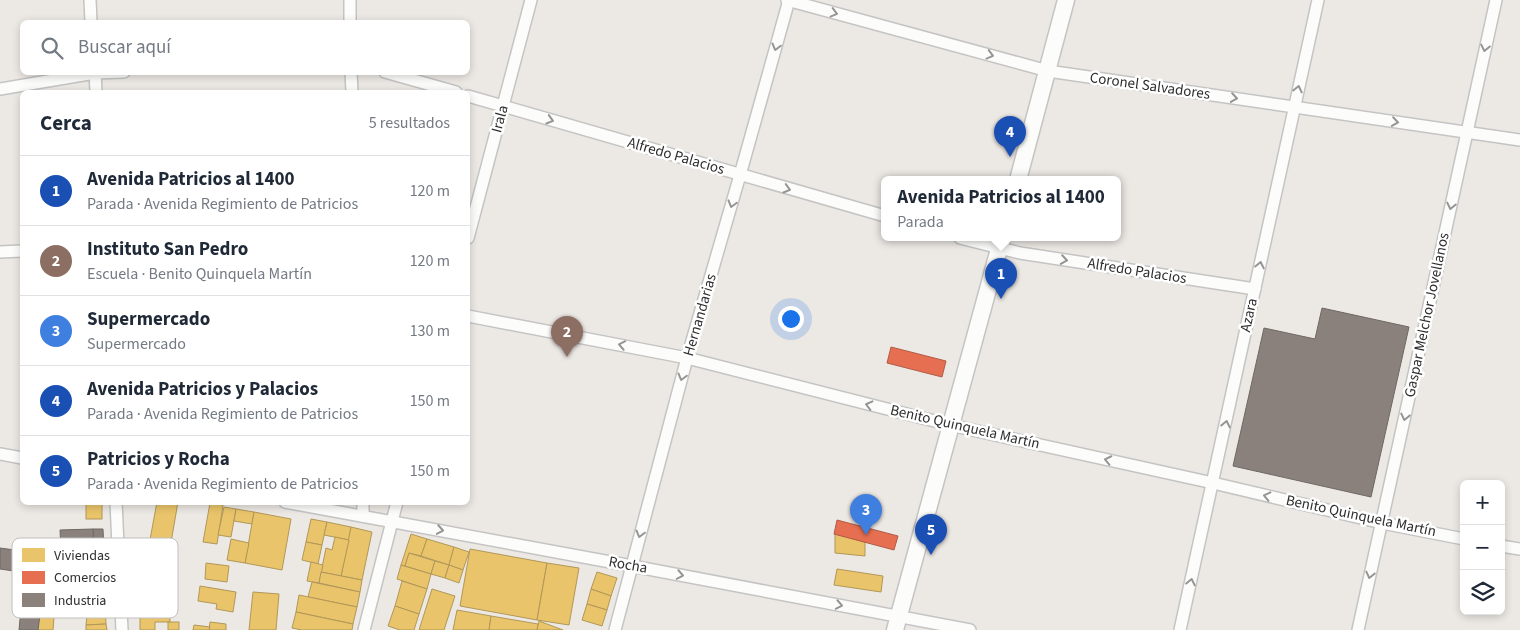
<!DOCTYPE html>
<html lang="es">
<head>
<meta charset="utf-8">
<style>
	body { margin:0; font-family:"Source Sans 3",sans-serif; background:#f2f2f3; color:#1f2937 }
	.controls { position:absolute; right:15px; bottom:15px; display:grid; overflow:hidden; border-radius:8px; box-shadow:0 2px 8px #0003 }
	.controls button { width:45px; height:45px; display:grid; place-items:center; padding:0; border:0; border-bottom:1px solid #e0e1e3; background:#fff; color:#1f2937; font:25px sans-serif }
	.you { position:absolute; left:790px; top:318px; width:18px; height:18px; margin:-12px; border:4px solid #fff; border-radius:50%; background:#1a73e8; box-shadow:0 0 0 8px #1a73e833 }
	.badge { display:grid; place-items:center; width:32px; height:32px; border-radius:50%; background:#706f6e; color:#fff; font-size:16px; font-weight:700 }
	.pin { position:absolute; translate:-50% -41px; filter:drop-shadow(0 1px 2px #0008) }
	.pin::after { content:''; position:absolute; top:26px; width:18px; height:15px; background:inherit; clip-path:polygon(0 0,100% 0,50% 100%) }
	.popup { position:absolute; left:881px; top:176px; width:240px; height:65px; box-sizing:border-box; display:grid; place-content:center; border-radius:8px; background:#fff; filter:drop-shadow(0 1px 4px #0005); font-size:16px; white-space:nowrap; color:#747a83 }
	.popup b { font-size:19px; color:#1f2937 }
	.popup::after { content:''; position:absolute; left:50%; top:100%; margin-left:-10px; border:10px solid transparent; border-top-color:#fff }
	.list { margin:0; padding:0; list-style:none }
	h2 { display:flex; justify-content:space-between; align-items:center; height:65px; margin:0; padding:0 20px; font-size:21px }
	h2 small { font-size:16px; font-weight:400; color:#747a83 }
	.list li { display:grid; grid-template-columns:32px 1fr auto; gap:15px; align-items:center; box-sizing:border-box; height:70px; padding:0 20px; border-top:1px solid #e0e1e3 }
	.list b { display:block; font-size:19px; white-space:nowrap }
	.list p { margin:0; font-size:16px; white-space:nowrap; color:#747a83 }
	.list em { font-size:16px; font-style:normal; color:#747a83 }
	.icon { flex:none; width:28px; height:28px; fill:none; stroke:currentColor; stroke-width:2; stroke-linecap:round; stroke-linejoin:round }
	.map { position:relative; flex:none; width:1520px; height:630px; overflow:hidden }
	.search { position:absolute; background:#fff; box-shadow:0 2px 8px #0003; left:20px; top:20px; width:450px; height:55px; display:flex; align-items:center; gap:12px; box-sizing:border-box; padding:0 18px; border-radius:8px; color:#747a83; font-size:19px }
	.panel { position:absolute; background:#fff; box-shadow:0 2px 8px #0003; left:20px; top:90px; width:450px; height:415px; border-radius:8px }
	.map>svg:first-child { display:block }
</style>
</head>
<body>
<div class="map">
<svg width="1520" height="630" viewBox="0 0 1520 630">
	<rect width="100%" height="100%" fill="#ece8e4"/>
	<g fill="#e9c46a" stroke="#b19758">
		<rect x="86" y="502" width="16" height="17"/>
		<polygon points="157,502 178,502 170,548 149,545"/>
		<polygon points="210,503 223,505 217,544 203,542"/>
		<polygon points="224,507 236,509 231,537 218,535"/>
		<polygon points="236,509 254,512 252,524 234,521"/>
		<polygon points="254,512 291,519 282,570 245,563"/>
		<polygon points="311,519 327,522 322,545 306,542"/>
		<polygon points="327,522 351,527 349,540 324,535"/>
		<polygon points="351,527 372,532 362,580 341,576"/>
		<polygon points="411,534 427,539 421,556 409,553 405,566 401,565"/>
		<polygon points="835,534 865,542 865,556 835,553"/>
		<polygon points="335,537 349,540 341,576 321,572 326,548 332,550"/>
		<polygon points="231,539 249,543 245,563 227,560"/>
		<polygon points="427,539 454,547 449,565 421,556"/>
		<polygon points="306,542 322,545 318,564 302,560"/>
		<polygon points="454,547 469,552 463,570 449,565"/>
		<polygon points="470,549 547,563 537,620 460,606"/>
		<polygon points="409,553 435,561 431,574 405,566"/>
		<polygon points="435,561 449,565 445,578 431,574"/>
		<polygon points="311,562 323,565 319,583 307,581"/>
		<polygon points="206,563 229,566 227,582 205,579"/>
		<polygon points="547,563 579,568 569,625 537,620"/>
		<polygon points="401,565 431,574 427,589 397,579"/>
		<polygon points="449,565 463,570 459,583 445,578"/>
		<polygon points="837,569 883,576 881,592 834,585"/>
		<polygon points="321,572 362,580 360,592 319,583"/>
		<polygon points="597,572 617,578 611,596 591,589"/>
		<polygon points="402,581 427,589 419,614 395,606"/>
		<polygon points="312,582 360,592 357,607 308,597"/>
		<polygon points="200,586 236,592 233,612 216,609 217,604 198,601"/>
		<polygon points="432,589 455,596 444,630 419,630"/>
		<polygon points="591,589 611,596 607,610 587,604"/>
		<polygon points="104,590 105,606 88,606 88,591"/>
		<polygon points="141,591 170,591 170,608 140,608"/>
		<polygon points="253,592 279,594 276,630 249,630"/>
		<polygon points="299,595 357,607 353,624 296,612"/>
		<polygon points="587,604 607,610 602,626 582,620"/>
		<polygon points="88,606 105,606 106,624 86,625"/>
		<polygon points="395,606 419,614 414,630 400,630 388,626"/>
		<polygon points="140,608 170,608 170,622 155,622 155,630 140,630"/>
		<polygon points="457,610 491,616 489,630 453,630"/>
		<polygon points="296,612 353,624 352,630 302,630 292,628"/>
		<polygon points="39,615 54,617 53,630 38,630"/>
		<polygon points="491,616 538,624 537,630 489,630"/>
		<polygon points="539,621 563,630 537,630"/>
		<rect x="168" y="622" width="11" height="8"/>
		<polygon points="210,622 226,624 226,630 209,630"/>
		<polygon points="106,624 107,630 86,630 86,625"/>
		<polygon points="194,625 210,627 209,630 193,630"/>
	</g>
	<g fill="#e76f51" stroke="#b05c46">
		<polygon points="891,347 946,361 942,377 887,363"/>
		<polygon points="837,520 898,536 894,550 834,534"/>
	</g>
	<g fill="#8a817c" stroke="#6e6865">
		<polygon points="1322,308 1409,327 1371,497 1233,466 1264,328 1315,339"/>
		<polygon points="93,529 103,529 104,551 94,552"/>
		<polygon points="93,529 94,552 61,552 60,530"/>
		<polygon points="0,548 38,553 104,551 104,573 86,576 41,575 0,569"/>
		<polygon points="104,573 104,590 88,591 86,576"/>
		<polygon points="22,598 42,600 38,630 19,630"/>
	</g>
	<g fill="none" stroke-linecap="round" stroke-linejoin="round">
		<g stroke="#c5c4c5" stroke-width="14">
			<g id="minor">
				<polyline points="90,0 91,22"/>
				<polyline points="350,0 350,22"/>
				<polyline points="787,0 1048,71 1520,140"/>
				<polyline points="95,72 96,92"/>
				<polyline points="351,72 352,92"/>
				<polyline points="385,72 456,92"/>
				<polyline points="0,89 95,73 124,72"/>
				<polyline points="468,96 885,216"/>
				<polyline points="468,238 531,0"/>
				<polyline points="960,238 1020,253 1255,289"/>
				<polyline points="0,252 22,251"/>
				<polyline points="468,316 687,358 950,425 1213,483 1382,523 1464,539"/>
				<polyline points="0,454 22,458"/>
				<polyline points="116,502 122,630"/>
				<polyline points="285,502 632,566 970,630"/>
				<polyline points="363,502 363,516"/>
				<polyline points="1501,546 1520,549"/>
				<polyline points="364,630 397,502"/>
				<polyline points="615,630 687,358 740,175 789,0"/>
				<polyline points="1180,630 1318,0"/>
				<polyline points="1358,630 1496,0"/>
			</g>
		</g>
		<g stroke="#c5c4c5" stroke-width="19">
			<g id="secondary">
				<polyline points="1018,180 1066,0"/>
				<polyline points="895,630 1002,238"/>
			</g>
		</g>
		<use href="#minor" stroke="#fcfcfb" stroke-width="11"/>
		<use href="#secondary" stroke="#fcfcfb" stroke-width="16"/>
	</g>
	<defs><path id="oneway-chevron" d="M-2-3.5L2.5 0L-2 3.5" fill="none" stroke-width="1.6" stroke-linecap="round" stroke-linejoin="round" transform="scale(1.25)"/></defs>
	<g stroke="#959594">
		<use href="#oneway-chevron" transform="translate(834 13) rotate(15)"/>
		<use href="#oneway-chevron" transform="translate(776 47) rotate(105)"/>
		<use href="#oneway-chevron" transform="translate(1485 48) rotate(102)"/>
		<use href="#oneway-chevron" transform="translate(990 55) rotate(15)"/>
		<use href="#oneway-chevron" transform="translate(1298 89) rotate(-77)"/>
		<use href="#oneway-chevron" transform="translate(1234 98) rotate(8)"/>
		<use href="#oneway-chevron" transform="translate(550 120) rotate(16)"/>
		<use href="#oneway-chevron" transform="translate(1395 122) rotate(8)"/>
		<use href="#oneway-chevron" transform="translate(787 189) rotate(16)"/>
		<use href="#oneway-chevron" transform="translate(732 204) rotate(106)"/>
		<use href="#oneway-chevron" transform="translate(1451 206) rotate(102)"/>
		<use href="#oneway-chevron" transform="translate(1064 260) rotate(9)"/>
		<use href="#oneway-chevron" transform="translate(1260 265) rotate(-78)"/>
		<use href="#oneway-chevron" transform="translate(622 345) rotate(-169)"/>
		<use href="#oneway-chevron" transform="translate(682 377) rotate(105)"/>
		<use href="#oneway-chevron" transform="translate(869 405) rotate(-166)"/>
		<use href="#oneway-chevron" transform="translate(1405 417) rotate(102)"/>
		<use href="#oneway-chevron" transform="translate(1226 424) rotate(-78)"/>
		<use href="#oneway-chevron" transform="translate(1108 460) rotate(-168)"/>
		<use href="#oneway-chevron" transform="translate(1267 496) rotate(-167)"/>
		<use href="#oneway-chevron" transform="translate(440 530) rotate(10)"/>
		<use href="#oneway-chevron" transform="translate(640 534) rotate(105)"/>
		<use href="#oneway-chevron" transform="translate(680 575) rotate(11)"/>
		<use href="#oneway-chevron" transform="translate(1370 575) rotate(103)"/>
		<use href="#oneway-chevron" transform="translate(1191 582) rotate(-78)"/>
		<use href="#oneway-chevron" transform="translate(839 605) rotate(11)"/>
	</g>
	<g text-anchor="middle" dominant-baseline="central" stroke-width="5" stroke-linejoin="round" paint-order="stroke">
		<g font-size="15" fill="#2e2e2e" stroke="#fff">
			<text transform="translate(1150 86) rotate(8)">Coronel Salvadores</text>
			<text transform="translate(500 119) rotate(-75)">Irala</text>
			<text transform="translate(676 156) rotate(16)">Alfredo Palacios</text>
			<text transform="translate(1137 271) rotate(9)">Alfredo Palacios</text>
			<text transform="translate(700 315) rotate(-74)">Hernandarias</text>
			<text transform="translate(1249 315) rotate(-78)">Azara</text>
			<text transform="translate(1427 315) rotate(-78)">Gaspar Melchor Jovellanos</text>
			<text transform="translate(965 427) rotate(13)">Benito Quinquela Martín</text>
			<text transform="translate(1361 516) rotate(12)">Benito Quinquela Martín</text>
			<text transform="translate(628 565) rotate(10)">Rocha</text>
		</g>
	</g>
	<rect x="12" y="538" width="166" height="80" rx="8" fill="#fff" stroke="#c0c0c0" stroke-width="1"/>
	<rect x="22" y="548" width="23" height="14" fill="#e9c46a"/>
	<rect x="22" y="571" width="23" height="13" fill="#e76f51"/>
	<rect x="22" y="593" width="23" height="14" fill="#8a817c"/>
	<g font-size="14" fill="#2e2e2e">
		<text x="54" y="560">Viviendas</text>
		<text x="54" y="582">Comercios</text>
		<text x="54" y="605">Industria</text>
	</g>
</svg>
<div class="controls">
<button>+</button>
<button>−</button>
<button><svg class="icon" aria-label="layers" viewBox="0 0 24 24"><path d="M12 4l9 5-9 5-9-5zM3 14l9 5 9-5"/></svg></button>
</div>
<div class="you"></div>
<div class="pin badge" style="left:1001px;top:299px;background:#1a4fb4">1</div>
<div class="popup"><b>Avenida Patricios al 1400</b>Parada</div>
<div class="pin badge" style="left:567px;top:357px;background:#8d6e63">2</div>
<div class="pin badge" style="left:866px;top:535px;background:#3f7fe0">3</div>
<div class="pin badge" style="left:1010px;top:157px;background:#1a4fb4">4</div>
<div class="pin badge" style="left:931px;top:555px;background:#1a4fb4">5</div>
<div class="search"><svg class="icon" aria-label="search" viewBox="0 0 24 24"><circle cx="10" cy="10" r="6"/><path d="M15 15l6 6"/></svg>Buscar aquí</div>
<section class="panel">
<h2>Cerca<small>5 resultados</small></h2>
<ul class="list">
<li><span class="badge" style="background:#1a4fb4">1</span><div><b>Avenida Patricios al 1400</b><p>Parada · Avenida Regimiento de Patricios</p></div><em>120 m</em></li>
<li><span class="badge" style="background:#8d6e63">2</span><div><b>Instituto San Pedro</b><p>Escuela · Benito Quinquela Martín</p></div><em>120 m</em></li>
<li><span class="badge" style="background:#3f7fe0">3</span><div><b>Supermercado</b><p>Supermercado</p></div><em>130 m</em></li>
<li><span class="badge" style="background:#1a4fb4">4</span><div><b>Avenida Patricios y Palacios</b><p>Parada · Avenida Regimiento de Patricios</p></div><em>150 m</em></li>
<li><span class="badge" style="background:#1a4fb4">5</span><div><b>Patricios y Rocha</b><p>Parada · Avenida Regimiento de Patricios</p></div><em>150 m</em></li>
</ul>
</section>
</div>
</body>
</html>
